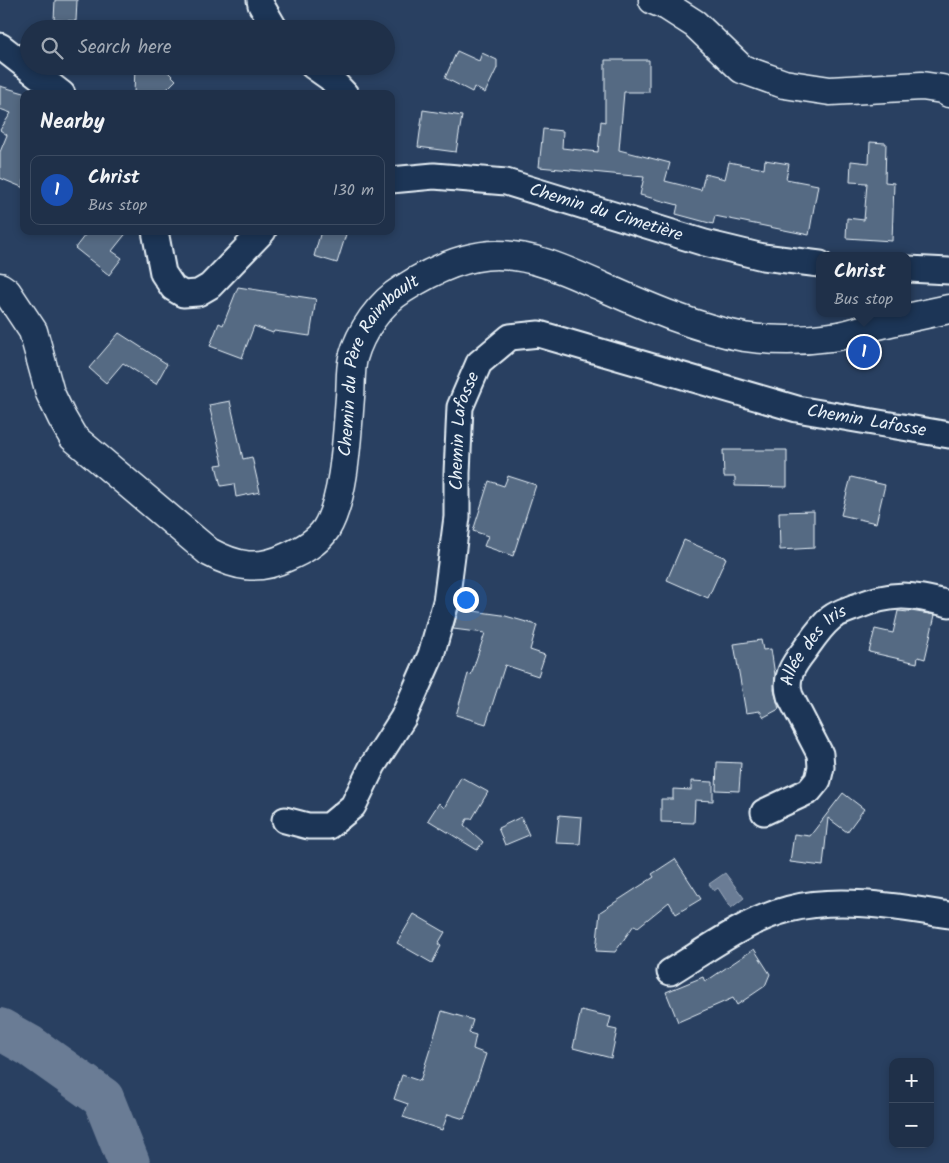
<!DOCTYPE html>
<html lang="en">
<head>
<meta charset="utf-8">
<style>
	body { margin:0; font-family:Kalam,sans-serif; background:#273850; color:#f1f3f6 }
	.controls { position:absolute; right:15px; bottom:15px; display:grid; overflow:hidden; border-radius:10px; box-shadow:0 2px 8px #0003 }
	.controls button { width:45px; height:45px; display:grid; place-items:center; padding:0; border:0; border-bottom:1px solid #3c4b61; background:#1f3049; color:#f1f3f6; font:25px sans-serif }
	.you { position:absolute; left:465px; top:599px; width:18px; height:18px; margin:-12px; border:4px solid #fff; border-radius:50%; background:#1a73e8; box-shadow:0 0 0 8px #1a73e833 }
	.badge { display:grid; place-items:center; width:32px; height:32px; border-radius:50%; background:#e797bd; color:#fff; font-size:16px; font-weight:700 }
	.pin { position:absolute; translate:-50% -50%; border:2px solid #fff; box-shadow:0 1px 5px #0006 }
	.popup { position:absolute; left:816px; top:252px; width:95px; height:65px; box-sizing:border-box; display:grid; place-content:center; border-radius:10px; background:#1f3049; filter:drop-shadow(0 1px 4px #0005); font-size:16px; white-space:nowrap; color:#a1a9b4 }
	.popup b { font-size:19px; color:#f1f3f6 }
	.popup::after { content:''; position:absolute; left:50%; top:100%; margin-left:-10px; border:10px solid transparent; border-top-color:#1f3049 }
	.list { margin:0; padding:0; list-style:none }
	h2 { display:flex; justify-content:space-between; align-items:center; height:65px; margin:0; padding:0 20px; font-size:21px }
	h2 small { font-size:16px; font-weight:400; color:#a1a9b4 }
	.list li { display:grid; grid-template-columns:32px 1fr auto; gap:15px; align-items:center; box-sizing:border-box; height:70px; margin:0 10px 10px; padding:0 10px; border:1px solid #3c4b61; border-radius:10px }
	.list b { display:block; font-size:19px; white-space:nowrap }
	.list p { margin:0; font-size:16px; white-space:nowrap; color:#a1a9b4 }
	.list em { font-size:16px; font-style:normal; color:#a1a9b4 }
	.icon { flex:none; width:28px; height:28px; fill:none; stroke:currentColor; stroke-width:2; stroke-linecap:round; stroke-linejoin:round }
	.map { position:relative; flex:none; width:949px; height:1163px; overflow:hidden }
	.search { position:absolute; background:#1f3049; box-shadow:0 2px 8px #0003; left:20px; top:20px; width:375px; height:55px; display:flex; align-items:center; gap:12px; box-sizing:border-box; padding:0 18px; border-radius:28px; color:#a1a9b4; font-size:19px }
	.panel { position:absolute; background:#1f3049; box-shadow:0 2px 8px #0003; left:20px; top:90px; width:375px; height:145px; border-radius:10px }
	.map>svg:first-child { display:block }
</style>
</head>
<body>
<div class="map">
<svg width="949" height="1163" viewBox="0 0 949 1163">
	<rect width="100%" height="100%" fill="#294061"/>
	<filter id="ink" filterUnits="userSpaceOnUse"><feTurbulence type="fractalNoise" baseFrequency=".02" numOctaves="2"/><feDisplacementMap in="SourceGraphic" scale="10" xChannelSelector="R" yChannelSelector="G"/><feConvolveMatrix kernelMatrix="1 2 1 2 8 2 1 2 1" color-interpolation-filters="sRGB"/></filter>
	<g filter="url(#ink)">
		<polygon fill="#6b7c95" stroke="#9dabbd" points="725,873 744,898 731,908 718,888 714,891 709,884"/>
		<g fill="none" stroke-linecap="round" stroke-linejoin="round">
			<polyline stroke="#6b7c95" stroke-width="42" points="0,1029 30,1046 103,1098 129,1163"/>
		</g>
		<g fill="#556a83" stroke="#e8f1f8">
			<polygon points="55,0 77,0 76,21 54,20"/>
			<polygon points="457,51 479,61 482,53 497,60 497,68 485,93 474,87 472,92 445,78"/>
			<polygon points="605,60 649,60 649,92 624,92 619,150 670,163 665,181 701,190 705,174 725,179 729,162 764,169 765,160 789,164 786,179 818,185 809,235 715,216 713,224 676,214 678,205 640,195 644,177 539,167 543,129 563,131 562,148 598,152 601,121 605,122"/>
			<polygon points="135,66 162,66 176,80 162,94 134,94"/>
			<polygon points="0,86 24,93 24,188 0,178 0,152 7,135 0,130 11,113 0,109"/>
			<polygon points="423,110 462,116 456,152 418,147"/>
			<polygon points="870,142 886,143 885,182 894,183 892,241 846,238 847,218 864,220 867,183 850,182 851,161 869,163"/>
			<polygon points="88,231 128,231 112,251 122,258 109,275 75,248"/>
			<polygon points="321,231 347,231 337,263 314,256"/>
			<polygon points="238,287 316,299 310,336 274,331 273,333 254,326 242,358 210,346 219,323 223,325"/>
			<polygon points="119,333 167,364 156,384 123,363 106,383 89,368"/>
			<polygon points="230,401 243,459 252,457 260,492 236,497 234,484 221,486 216,465 223,464 209,405"/>
			<polygon points="723,450 787,450 787,487 735,486 735,477 724,477"/>
			<polygon points="508,476 536,485 513,556 484,546 488,536 473,531 489,481 504,486"/>
			<polygon points="851,477 885,485 876,523 841,515"/>
			<polygon points="814,511 814,548 780,550 779,512"/>
			<polygon points="684,540 726,558 708,598 667,580"/>
			<polygon points="459,609 502,615 537,625 530,650 545,655 538,676 505,665 486,724 456,715 468,674 471,675 485,633 453,629"/>
			<polygon points="898,611 909,612 911,611 935,615 925,659 918,657 917,663 869,652 875,629 893,633"/>
			<polygon points="761,640 763,650 771,649 775,675 774,690 779,709 764,717 760,711 746,713 734,644"/>
			<polygon points="717,762 741,763 739,791 716,790"/>
			<polygon points="461,777 488,792 472,819 467,819 464,825 483,842 477,850 428,820 439,803 444,808"/>
			<polygon points="691,781 713,782 713,801 695,800 694,823 661,822 661,799 673,799 673,789 691,790"/>
			<polygon points="843,793 864,809 847,832 828,818 823,866 790,862 794,834 810,836"/>
			<polygon points="559,815 582,817 580,844 556,843"/>
			<polygon points="521,817 529,835 505,845 498,828"/>
			<polygon points="675,859 701,899 676,914 669,902 638,927 634,925 615,952 596,951 600,912 654,877 652,874"/>
			<polygon points="414,914 445,932 438,944 441,946 432,963 397,943"/>
			<polygon points="754,949 770,974 765,986 737,1005 733,998 678,1022 666,992 703,977 705,982"/>
			<polygon points="581,1010 611,1017 608,1028 617,1030 611,1058 573,1048"/>
			<polygon points="442,1011 473,1020 469,1033 476,1035 473,1049 486,1054 464,1119 448,1114 442,1130 403,1117 408,1104 394,1099 402,1075 420,1081"/>
		</g>
		<g fill="none" stroke-linecap="round" stroke-linejoin="round">
			<g stroke="#e8f1f8" stroke-width="29">
				<g id="minor">
					<polyline points="260,0 261,5 275,29"/>
					<polyline points="0,46 62,94"/>
					<polyline points="313,66 330,78 345,94"/>
					<path id="s1" d="M391,180L434,176L506,182L705,243L763,257L820,264"/>
					<polyline points="155,231 163,273 173,288 183,294 198,293 210,286 263,231"/>
					<polyline points="908,269 949,271"/>
					<path id="s2" d="M764,812L809,791L818,780L821,767L820,754L790,696C784,678 793,665 804,651C812,640 820,627 831,618C837,613 847,610 855,607C893,592 910,594 949,604"/>
					<path id="s3" d="M285,820L308,826H329L353,806L373,765L403,718L431,655L446,602L457,517V473L460,407L479,363L510,337L539,334L797,409L949,435"/>
					<path d="M670,972C708,949 746,920 789,909C839,896 899,907 949,915"/>
				</g>
			</g>
			<g stroke="#e8f1f8" stroke-width="31">
				<g id="tertiary">
					<polyline points="653,0 667,6 695,24 742,69 784,84 830,91 922,86 942,89 949,93"/>
					<path id="s4" d="M0,287L7,292L33,331L50,393L62,418L73,437L209,552C237,567 258,571 287,557C301,551 317,543 326,529C345,498 347,434 350,397C351,385 350,370 353,358C360,332 380,303 403,289C431,271 463,255 497,255C535,255 569,272 603,287C648,307 696,328 744,337C773,341 803,341 831,337C847,336 863,329 878,325C902,319 925,314 949,309"/>
				</g>
			</g>
			<use href="#minor" stroke="#1d3557" stroke-width="25"/>
			<use href="#tertiary" stroke="#1d3557" stroke-width="28"/>
		</g>
	</g>
	<g text-anchor="middle" dominant-baseline="central" stroke-width="4" stroke-linejoin="round" paint-order="stroke">
		<g font-size="18" fill="#e8f1f8" stroke="#1d3557">
			<text stroke="none"><textPath href="#s1" startOffset="220">Chemin du Cimetière</textPath></text>
			<text stroke="none"><textPath href="#s4" startOffset="655">Chemin du Père Raimbault</textPath></text>
			<text stroke="none"><textPath href="#s3" startOffset="954">Chemin Lafosse</textPath></text>
			<text stroke="none"><textPath href="#s3" startOffset="474">Chemin Lafosse</textPath></text>
			<text stroke="none"><textPath href="#s2" startOffset="215">Allée des Iris</textPath></text>
		</g>
	</g>
</svg>
<div class="controls">
<button>+</button>
<button>−</button>
</div>
<div class="you"></div>
<div class="pin badge" style="left:864px;top:352px;background:#1a4fb4">1</div>
<div class="popup"><b>Christ</b>Bus stop</div>
<div class="search"><svg class="icon" aria-label="search" viewBox="0 0 24 24"><circle cx="10" cy="10" r="6"/><path d="M15 15l6 6"/></svg>Search here</div>
<section class="panel">
<h2>Nearby<small></small></h2>
<ul class="list">
<li><span class="badge" style="background:#1a4fb4">1</span><div><b>Christ</b><p>Bus stop</p></div><em>130 m</em></li>
</ul>
</section>
</div>
</body>
</html>
